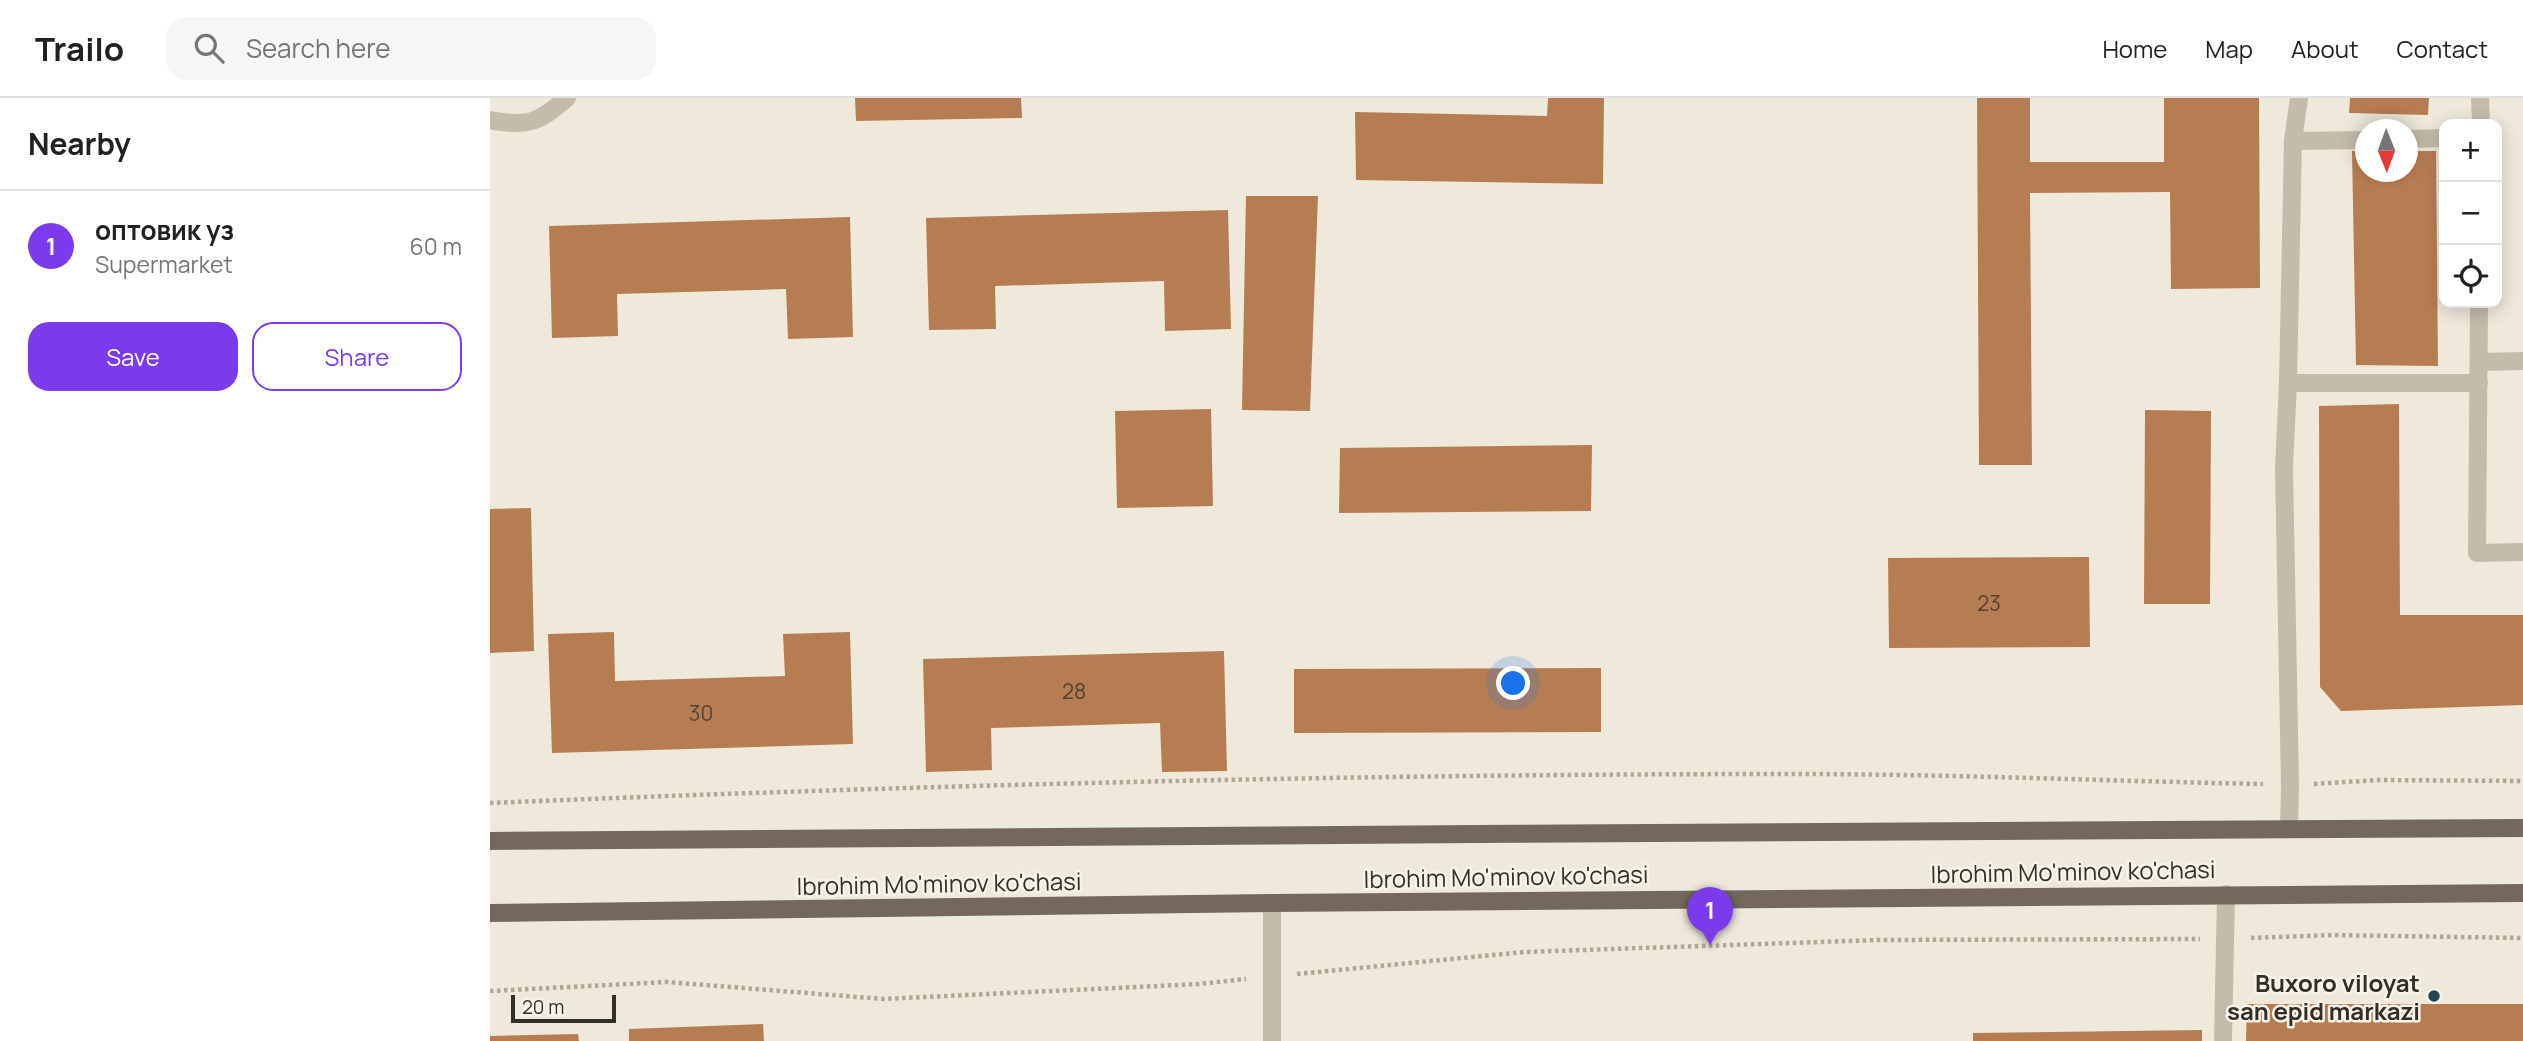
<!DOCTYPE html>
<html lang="en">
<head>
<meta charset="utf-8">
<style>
	body { margin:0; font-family:Manrope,sans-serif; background:#f6f6f6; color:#202124 }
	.controls { position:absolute; right:21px; top:21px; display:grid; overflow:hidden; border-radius:14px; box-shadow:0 4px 18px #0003 }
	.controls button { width:63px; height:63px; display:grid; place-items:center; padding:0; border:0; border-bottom:2px solid #e0e0e0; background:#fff; color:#202124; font:35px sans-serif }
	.compass { position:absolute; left:1865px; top:21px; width:63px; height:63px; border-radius:50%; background:#fff; box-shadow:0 4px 18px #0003; rotate:179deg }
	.scale { position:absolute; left:21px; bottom:18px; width:105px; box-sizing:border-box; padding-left:7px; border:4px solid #332e28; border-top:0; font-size:19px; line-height:24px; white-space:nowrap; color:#332e28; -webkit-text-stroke:5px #f7f3e8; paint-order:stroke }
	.you { position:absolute; left:1024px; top:586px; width:24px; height:24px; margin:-18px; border:5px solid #fff; border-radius:50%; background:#1a73e8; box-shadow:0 0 0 10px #1a73e833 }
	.badge { display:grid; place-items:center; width:46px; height:46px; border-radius:50%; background:#7c3aed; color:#fff; font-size:23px; font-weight:700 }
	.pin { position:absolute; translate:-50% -58px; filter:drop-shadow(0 2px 4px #0008) }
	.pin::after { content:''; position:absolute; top:37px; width:24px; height:21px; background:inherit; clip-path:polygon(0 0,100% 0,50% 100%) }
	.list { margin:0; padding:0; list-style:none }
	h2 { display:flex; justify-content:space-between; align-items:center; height:91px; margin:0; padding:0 28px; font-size:30px }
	h2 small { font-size:23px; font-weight:400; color:#757577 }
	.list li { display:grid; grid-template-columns:46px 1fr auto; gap:21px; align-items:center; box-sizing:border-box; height:112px; padding:0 28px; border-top:2px solid #e0e0e0 }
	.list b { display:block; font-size:26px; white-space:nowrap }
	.list p { margin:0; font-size:23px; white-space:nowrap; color:#757577 }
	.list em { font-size:23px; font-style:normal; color:#757577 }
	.actions { display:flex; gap:14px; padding:21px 28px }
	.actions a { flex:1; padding:16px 0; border:2px solid #7c3aed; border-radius:21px; text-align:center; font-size:24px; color:#7c3aed }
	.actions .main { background:#7c3aed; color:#fff }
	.icon { flex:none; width:38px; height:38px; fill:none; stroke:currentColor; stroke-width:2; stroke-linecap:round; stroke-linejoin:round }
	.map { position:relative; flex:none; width:2033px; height:943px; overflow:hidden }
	header { display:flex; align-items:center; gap:42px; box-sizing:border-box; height:98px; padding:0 35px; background:#fff; border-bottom:2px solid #e0e0e0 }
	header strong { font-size:33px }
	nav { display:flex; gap:38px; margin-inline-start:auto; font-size:24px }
	.search { width:490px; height:63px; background:#f6f6f6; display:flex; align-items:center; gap:18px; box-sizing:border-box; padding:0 24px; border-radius:21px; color:#757577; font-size:26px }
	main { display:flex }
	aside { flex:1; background:#fff }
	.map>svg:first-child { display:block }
</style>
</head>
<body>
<header>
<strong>Trailo</strong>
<div class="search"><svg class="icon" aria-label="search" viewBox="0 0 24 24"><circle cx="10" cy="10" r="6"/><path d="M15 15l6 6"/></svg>Search here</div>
<nav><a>Home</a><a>Map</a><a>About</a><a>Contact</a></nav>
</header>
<main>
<aside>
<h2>Nearby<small></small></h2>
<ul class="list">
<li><span class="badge">1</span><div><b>оптовик уз</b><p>Supermarket</p></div><em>60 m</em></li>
</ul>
<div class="actions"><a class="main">Save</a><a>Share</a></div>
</aside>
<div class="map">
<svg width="2033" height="943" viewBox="0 0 2033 943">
	<rect width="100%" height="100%" fill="#efe9dc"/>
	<g fill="#b77d52">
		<polygon points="365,0 531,0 532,20 366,23"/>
		<polygon points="1058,0 1114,0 1113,86 866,82 865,14 1057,18"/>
		<polygon points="1487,0 1540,0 1540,64 1674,64 1674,0 1769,0 1770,190 1681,191 1680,94 1540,95 1542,367 1489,367"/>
		<polygon points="1860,0 1939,0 1938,17 1859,15"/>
		<polygon points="1862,53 1876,53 1876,74 1918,74 1918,53 1946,53 1948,268 1866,267"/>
		<polygon points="756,98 828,98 820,313 752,312"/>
		<polygon points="738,112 741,231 675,233 674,183 505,188 506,231 439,232 436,120"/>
		<polygon points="360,119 363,239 298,241 296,191 127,196 128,238 62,240 59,128"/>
		<polygon points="1909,306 1910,517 2033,517 2033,607 1851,613 1830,589 1829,308"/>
		<polygon points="721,311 723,408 627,410 625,313"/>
		<polygon points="1655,312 1721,313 1720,506 1654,506"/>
		<polygon points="1102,347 1101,413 849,415 850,350"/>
		<polygon points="41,410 44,553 0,555 0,411"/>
		<polygon points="1599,459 1600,549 1399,550 1398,460"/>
		<polygon points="124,534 125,583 295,578 293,536 360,534 363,646 62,655 58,536"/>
		<polygon points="734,553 737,673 672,674 670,625 501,630 502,672 436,674 433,561"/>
		<polygon points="1111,570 1111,634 804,635 804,571"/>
		<polygon points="1757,906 2033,906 2033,943 1756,943"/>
		<polygon points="273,926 274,943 139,943 139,931"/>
		<polygon points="1712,932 1712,943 1483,943 1483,935"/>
		<polygon points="88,936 89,943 0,943 0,938"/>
	</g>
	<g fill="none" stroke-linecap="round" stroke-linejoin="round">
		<g stroke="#b1a694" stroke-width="4.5" stroke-dasharray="3.5 3.5" stroke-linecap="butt">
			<polyline points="1824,686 1888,682 2033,683"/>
			<path d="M0,705C433,687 867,676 1301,676C1458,676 1616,683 1773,686"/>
			<polyline points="1761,840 1842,837 2033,840"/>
			<polyline points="807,876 1034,854 1388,842 1710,841"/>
			<polyline points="0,893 177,884 393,901 709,886 756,881"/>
		</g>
		<g stroke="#c5bbaa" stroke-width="18">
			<polyline points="1990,0 1991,26"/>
			<path d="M0,22C38,29 48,25 77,0"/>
			<polyline points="1918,41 1954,40"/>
			<polyline points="1803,43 1876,42"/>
			<polyline points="1989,205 1987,455 2033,454"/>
			<polyline points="1989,264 2033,263"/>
			<polyline points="1798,285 1989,285"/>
			<polyline points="1799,731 1800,687 1794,370 1798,285 1803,43 1809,0"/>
			<polyline points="782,805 782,943"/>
			<polyline points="1733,943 1736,796"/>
		</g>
		<g stroke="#73685b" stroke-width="18">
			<path d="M0,743C678,739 1355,732 2033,730"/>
			<polyline points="0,815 782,805 2033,795"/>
		</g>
	</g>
	<circle fill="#234550" stroke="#f7f3e8" stroke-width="2.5" cx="1944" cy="898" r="7"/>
	<g text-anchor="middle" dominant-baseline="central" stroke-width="5" stroke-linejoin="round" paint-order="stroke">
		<g font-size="21" fill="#544232">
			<text x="1499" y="505">23</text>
			<text x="584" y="593">28</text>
			<text x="211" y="615">30</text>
		</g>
		<g font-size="24" fill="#332e28" stroke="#f7f3e8">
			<text transform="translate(1583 773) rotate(-1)">Ibrohim Mo'minov ko'chasi</text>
			<text transform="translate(1016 778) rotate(-1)">Ibrohim Mo'minov ko'chasi</text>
			<text transform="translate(449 785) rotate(-1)">Ibrohim Mo'minov ko'chasi</text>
		</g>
		<g font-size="24" font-weight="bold" fill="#332e28" stroke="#f7f3e8" text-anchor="end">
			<text x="1930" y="884">Buxoro viloyat<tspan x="1930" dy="28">san epid markazi</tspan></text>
		</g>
	</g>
</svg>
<div class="controls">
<button>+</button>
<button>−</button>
<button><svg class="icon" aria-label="locate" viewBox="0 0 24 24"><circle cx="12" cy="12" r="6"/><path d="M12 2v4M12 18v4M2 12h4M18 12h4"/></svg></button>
</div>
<svg class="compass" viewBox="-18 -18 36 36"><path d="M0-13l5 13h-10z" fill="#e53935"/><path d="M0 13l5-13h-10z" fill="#757577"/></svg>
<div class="scale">20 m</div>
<div class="you"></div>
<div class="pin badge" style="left:1220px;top:847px">1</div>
</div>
</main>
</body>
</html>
